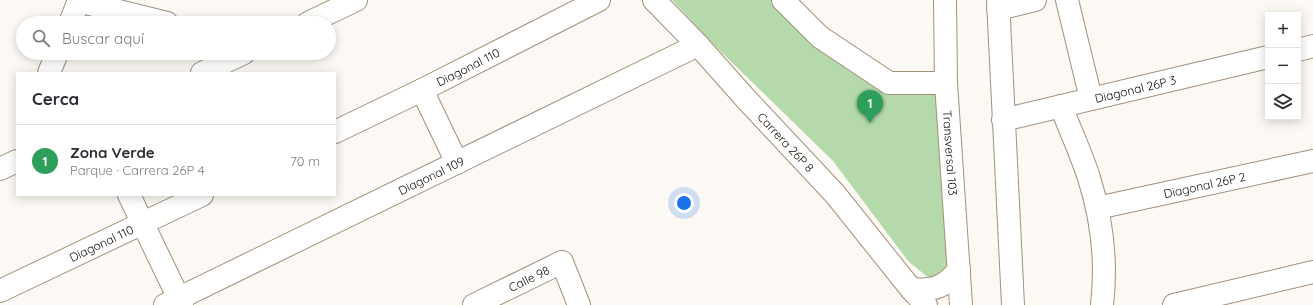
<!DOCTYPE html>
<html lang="es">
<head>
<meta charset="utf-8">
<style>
	body { margin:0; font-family:Quicksand,sans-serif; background:#f2f2f3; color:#2b2b33 }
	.controls { position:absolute; right:12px; top:12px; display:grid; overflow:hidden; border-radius:0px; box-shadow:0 2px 10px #0003 }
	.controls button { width:36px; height:36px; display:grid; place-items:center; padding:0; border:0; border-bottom:1px solid #e1e1e2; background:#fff; color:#2b2b33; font:20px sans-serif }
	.you { position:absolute; left:684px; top:203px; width:14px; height:14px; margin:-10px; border:3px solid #fff; border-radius:50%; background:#1a73e8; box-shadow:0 0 0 6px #1a73e833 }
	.badge { display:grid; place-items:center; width:26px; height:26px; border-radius:50%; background:#111827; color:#fff; font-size:13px; font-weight:700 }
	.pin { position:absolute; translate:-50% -33px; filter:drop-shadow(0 1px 2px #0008) }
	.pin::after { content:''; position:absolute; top:21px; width:14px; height:12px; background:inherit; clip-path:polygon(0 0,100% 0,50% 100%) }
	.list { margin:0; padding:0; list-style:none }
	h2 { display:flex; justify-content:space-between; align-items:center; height:52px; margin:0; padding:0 16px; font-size:17px }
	h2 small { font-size:13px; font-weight:400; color:#7c7c81 }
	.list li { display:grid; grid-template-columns:26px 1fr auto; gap:12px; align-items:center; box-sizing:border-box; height:72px; padding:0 16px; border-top:1px solid #e1e1e2 }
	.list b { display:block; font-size:15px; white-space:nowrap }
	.list p { margin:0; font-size:13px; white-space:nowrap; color:#7c7c81 }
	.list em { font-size:13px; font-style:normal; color:#7c7c81 }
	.icon { flex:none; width:22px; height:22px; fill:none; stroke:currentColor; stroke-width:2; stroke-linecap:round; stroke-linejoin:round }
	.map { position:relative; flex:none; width:1313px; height:305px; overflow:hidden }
	.search { position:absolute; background:#fff; box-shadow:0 2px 10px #0003; left:16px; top:16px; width:320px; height:44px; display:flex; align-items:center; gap:10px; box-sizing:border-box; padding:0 14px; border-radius:22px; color:#7c7c81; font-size:15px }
	.panel { position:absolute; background:#fff; box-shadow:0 2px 10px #0003; left:16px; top:72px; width:320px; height:124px; border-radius:0px }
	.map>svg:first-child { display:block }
</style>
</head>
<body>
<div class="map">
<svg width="1313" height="305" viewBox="0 0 1313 305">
	<rect width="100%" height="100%" fill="#fcf8f3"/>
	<polygon fill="#b4daac" points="672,0 773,0 887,86 943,86 954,266 930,279 908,261 833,161 715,46"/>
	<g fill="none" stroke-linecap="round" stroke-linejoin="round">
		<g stroke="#a3907a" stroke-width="24">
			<g id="minor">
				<path id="s1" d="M654,0L698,45L746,99L835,194L911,289L926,305"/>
				<polyline points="783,0 820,37 889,83 946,83"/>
				<path id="s2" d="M945,0L946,83L961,305"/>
				<polyline points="998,0 1013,305"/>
				<polyline points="1067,0 1091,99"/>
				<polyline points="78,1 167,23"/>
				<polyline points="998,9 1035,0"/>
				<polyline points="70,23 79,0"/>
				<polyline points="308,23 356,0"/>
				<polyline points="1298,50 1313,46"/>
				<polyline points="49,73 57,53"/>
				<polyline points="202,73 244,53"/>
				<polyline points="422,90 457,163"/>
				<path d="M1061,106C1070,130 1081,153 1089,178C1102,219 1107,262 1102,305"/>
				<path id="s3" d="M1003,120L1268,57"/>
				<path id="s4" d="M335,132L422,90L599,0"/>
				<polyline points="0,169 17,161"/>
				<polyline points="129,195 182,305"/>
				<path id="s5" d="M1097,208L1313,161"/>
				<path d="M911,289C934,291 946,287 959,269"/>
				<path id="s6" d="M0,291L202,195"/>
				<path id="s7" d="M165,305L698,45"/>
				<path id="s8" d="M474,305L562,262L579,305"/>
				<polyline points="1174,305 1313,272"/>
			</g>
		</g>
		<use href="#minor" stroke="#fff" stroke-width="22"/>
	</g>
	<g text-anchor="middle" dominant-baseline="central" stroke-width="3.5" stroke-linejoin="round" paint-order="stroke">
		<g font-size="12" fill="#120b04" stroke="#fff">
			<text stroke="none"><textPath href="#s4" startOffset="148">Diagonal 110</textPath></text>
			<text stroke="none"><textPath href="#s3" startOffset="136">Diagonal 26P 3</textPath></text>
			<text stroke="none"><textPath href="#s1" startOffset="194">Carrera 26P 8</textPath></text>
			<text stroke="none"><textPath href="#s2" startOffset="153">Transversal 103</textPath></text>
			<text stroke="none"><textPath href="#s7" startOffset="296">Diagonal 109</textPath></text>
			<text stroke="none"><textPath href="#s5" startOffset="110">Diagonal 26P 2</textPath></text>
			<text stroke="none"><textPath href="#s6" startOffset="112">Diagonal 110</textPath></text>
			<text stroke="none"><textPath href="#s8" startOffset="61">Calle 98</textPath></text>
		</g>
	</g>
</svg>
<div class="controls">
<button>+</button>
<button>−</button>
<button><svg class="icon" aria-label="layers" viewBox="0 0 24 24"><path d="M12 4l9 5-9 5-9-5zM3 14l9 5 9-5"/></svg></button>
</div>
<div class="you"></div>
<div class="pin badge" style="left:870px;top:123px;background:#2e9e5b">1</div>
<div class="search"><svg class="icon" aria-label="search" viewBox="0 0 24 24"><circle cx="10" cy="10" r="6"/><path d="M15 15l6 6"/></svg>Buscar aquí</div>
<section class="panel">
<h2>Cerca<small></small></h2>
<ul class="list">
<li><span class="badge" style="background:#2e9e5b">1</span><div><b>Zona Verde</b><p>Parque · Carrera 26P 4</p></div><em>70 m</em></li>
</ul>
</section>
</div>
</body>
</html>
